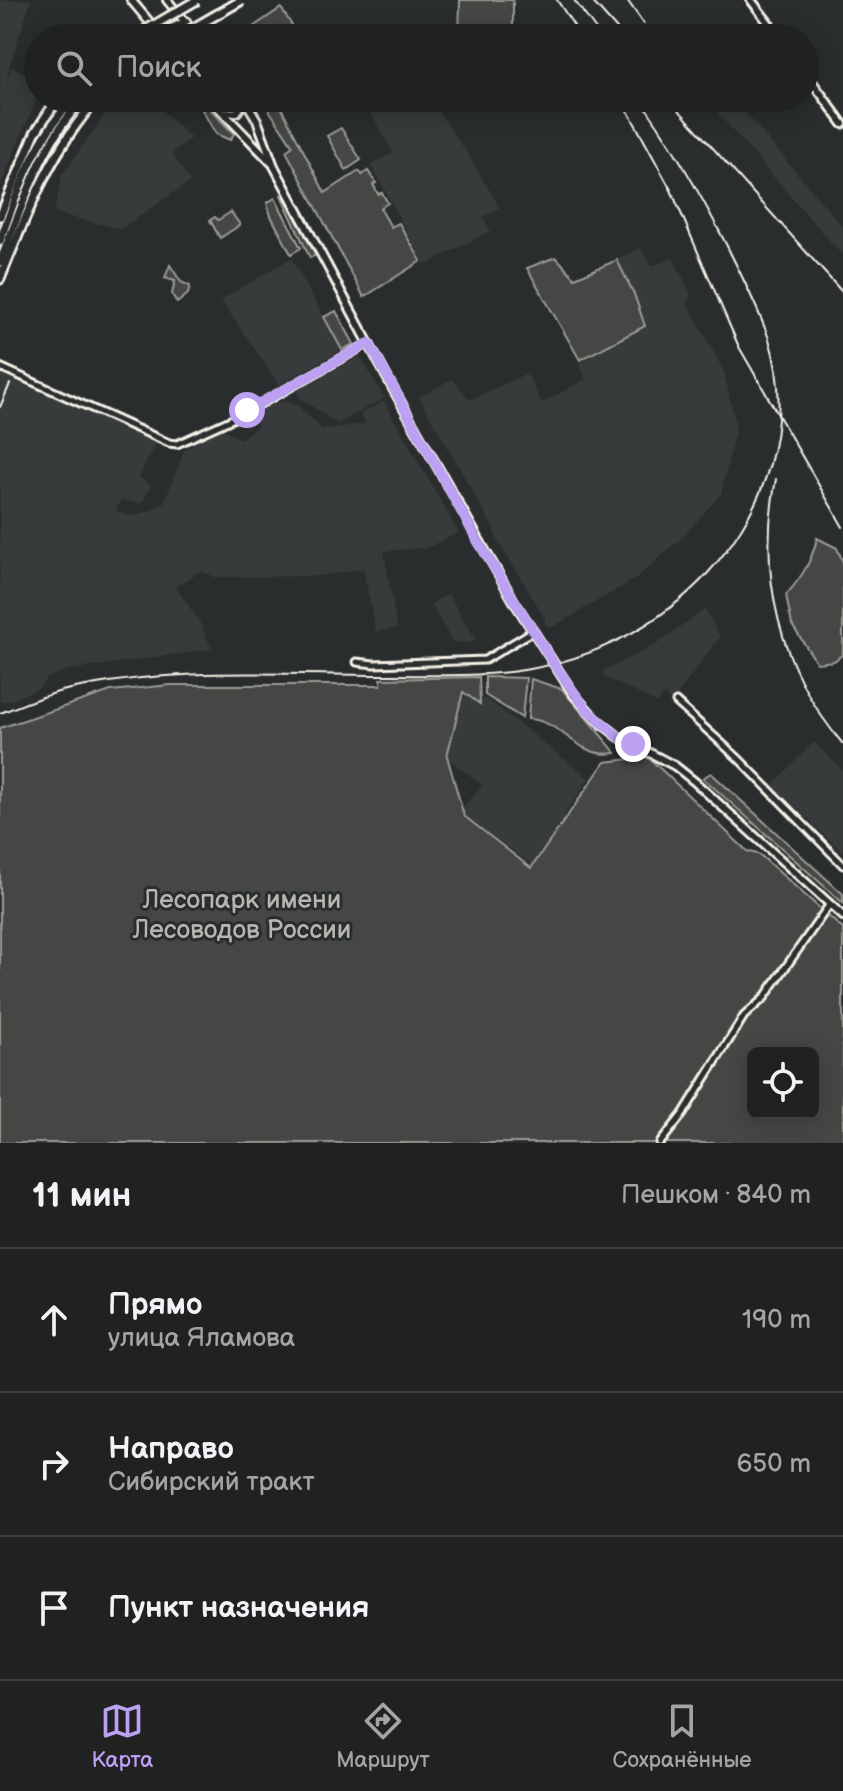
<!DOCTYPE html>
<html lang="ru">
<head>
<meta charset="utf-8">
<style>
	body { margin:0; font-family:"Balsamiq Sans",sans-serif; background:#282a2a; color:#f1f3f6 }
	.controls { position:absolute; right:24px; bottom:24px; display:grid; overflow:hidden; border-radius:12px; box-shadow:0 4px 20px #0003 }
	.controls button { width:72px; height:72px; display:grid; place-items:center; padding:0; border:0; border-bottom:2px solid #3d3f40; background:#202222; color:#f1f3f6; font:40px sans-serif }
	.stop { position:absolute; width:24px; height:24px; margin:-18px; border:6px solid #bca0f2; border-radius:50%; background:#fff }
	.stop.end { background:#bca0f2; border-color:#fff; box-shadow:0 2px 8px #0008 }
	.list { margin:0; padding:0; list-style:none }
	h2 { display:flex; justify-content:space-between; align-items:center; height:104px; margin:0; padding:0 32px; font-size:34px }
	h2 small { font-size:26px; font-weight:400; color:#a2a4a5 }
	.list li { display:grid; grid-template-columns:52px 1fr auto; gap:24px; align-items:center; box-sizing:border-box; height:144px; padding:0 32px; border-top:2px solid #3d3f40 }
	.list b { display:block; font-size:30px; white-space:nowrap }
	.list p { margin:0; font-size:26px; white-space:nowrap; color:#a2a4a5 }
	.list em { font-size:26px; font-style:normal; color:#a2a4a5 }
	.icon { flex:none; width:44px; height:44px; fill:none; stroke:currentColor; stroke-width:2; stroke-linecap:round; stroke-linejoin:round }
	.map { position:relative; flex:none; width:843px; height:1143px; overflow:hidden }
	.search { position:absolute; background:#202222; box-shadow:0 4px 20px #0003; left:24px; right:24px; top:24px; height:88px; display:flex; align-items:center; gap:20px; box-sizing:border-box; padding:0 28px; border-radius:44px; color:#a2a4a5; font-size:30px }
	.sheet { height:536px; background:#202222 }
	nav { display:flex; justify-content:space-around; align-items:center; box-sizing:border-box; height:112px; border-top:2px solid #3d3f40; background:#202222; font-size:22px; color:#a2a4a5 }
	nav a { display:grid; justify-items:center; gap:4px }
	nav .on { color:#bca0f2 }
	.map>svg:first-child { display:block }
</style>
</head>
<body>
<div class="map">
<svg width="843" height="1143" viewBox="0 0 843 1143">
	<rect width="100%" height="100%" fill="#2a2d2e"/>
	<filter id="ink" filterUnits="userSpaceOnUse"><feTurbulence type="fractalNoise" baseFrequency=".0125" numOctaves="2"/><feDisplacementMap in="SourceGraphic" scale="16" xChannelSelector="R" yChannelSelector="G"/><feConvolveMatrix kernelMatrix="1 2 1 2 8 2 1 2 1" color-interpolation-filters="sRGB"/></filter>
	<g filter="url(#ink)">
		<g fill="#373a3a">
			<polygon points="0,0 31,0 9,68 7,81 12,67 38,80 38,96 0,186"/>
			<polygon points="116,98 149,98 191,138 172,153 190,182 121,229 54,213 62,175"/>
			<polygon points="362,98 429,98 469,156 500,208 483,217 490,231 425,265 371,165 393,153"/>
			<polygon points="721,98 733,98 843,227 843,256 718,114 724,101"/>
			<polygon points="640,247 652,266 673,258 691,294 687,303 724,371 736,426 721,494 683,537 634,580 551,628 545,624 545,618 497,540 492,526 419,397 452,379 470,400 527,373 542,403 586,379 579,363 644,325 634,294 617,260"/>
			<polygon points="291,258 342,350 279,385 221,300"/>
			<polygon points="360,356 385,398 337,424 299,397 296,391"/>
			<polygon points="0,373 47,390 156,442 139,477 151,485 142,504 121,500 116,511 132,516 153,510 164,502 185,449 222,428 240,439 258,426 251,415 273,404 286,401 298,406 322,429 366,424 360,414 384,401 459,533 426,548 384,551 397,628 376,632 363,569 319,576 215,577 201,571 176,587 200,623 212,649 64,671 47,678 39,688 12,700 0,702"/>
			<polygon points="448,594 476,640 471,643 452,642 431,604"/>
			<polygon points="705,609 720,637 678,694 679,701 674,705 664,694 657,703 603,676 603,671 655,645"/>
			<polygon points="460,696 487,699 589,778 532,865 459,812 482,785 447,758"/>
			<polygon points="814,742 843,770 843,853 772,785"/>
		</g>
		<g fill="#444645" stroke="#9c9c96" stroke-width="2" fill-rule="evenodd">
			<polygon points="460,0 513,0 513,38 459,38"/>
			<polygon points="281,8 300,38 257,38 250,29"/>
			<polygon points="427,23 433,36 408,38 403,31"/>
			<polygon points="261,98 274,98 281,107 325,193 359,171 362,175 368,171 376,183 373,184 378,194 382,193 388,203 380,208 391,227 399,223 421,261 364,297 286,151 293,146"/>
			<polygon points="207,106 234,134 230,140 216,134 202,110"/>
			<polygon points="341,128 361,160 346,170 327,136"/>
			<polygon points="281,195 283,195 316,255 310,258"/>
			<polygon points="275,198 301,248 291,254 271,216 267,203"/>
			<polygon points="231,212 240,225 220,238 210,220 215,217 218,220"/>
			<polygon points="556,257 575,278 617,260 634,294 645,326 580,360 527,268"/>
			<polygon points="170,265 181,282 190,286 188,294 177,303 172,294 175,281 165,278"/>
			<polygon points="336,311 354,344 342,350 324,317"/>
			<path d="M817,538L837,548L843,562V654L834,661L817,663L792,625L786,595C802,577 812,561 817,538Z"/>
			<path d="M479,677L480,704L463,692L447,756L464,816L531,868L605,762L648,757L747,851L760,855L843,929V1143H0V728L111,691L171,685H381V679ZM753,1053H813V1113H753Z"/>
			<polygon points="485,677 526,678 522,718 485,695"/>
			<path d="M531,679L562,689L616,753C577,760 563,720 528,719Z"/>
			<polygon points="711,773 843,894 843,903 703,778"/>
		</g>
		<g fill="none" stroke-linecap="round" stroke-linejoin="round">
			<g stroke="#f4f1e8" stroke-width="11">
				<g id="minor">
					<polyline points="0,367 169,443 177,444 241,415 369,343"/>
					<polyline points="357,662 374,664 485,660 533,631"/>
					<polyline points="676,702 738,758 843,865"/>
					<polyline points="660,1143 683,1114 744,1016 764,998 830,904"/>
				</g>
			</g>
			<g stroke="#f4f1e8" stroke-width="12">
				<g id="tertiary">
					<polyline points="751,0 780,38"/>
					<polyline points="805,72 843,124"/>
				</g>
			</g>
			<g stroke="#f4f1e8" stroke-width="12">
				<g id="secondary">
					<polyline points="131,0 162,37"/>
					<polyline points="167,0 198,38"/>
					<polyline points="209,98 272,163"/>
					<polyline points="244,98 257,120 274,166 392,387 515,603 574,695 596,719 619,737 675,766 695,782 843,916"/>
					<polyline points="225,113 237,112 242,105 242,98"/>
				</g>
			</g>
			<g stroke="#f4f1e8" stroke-width="13">
				<g id="primary">
					<polyline points="150,38 186,22"/>
					<polyline points="161,38 162,37"/>
					<polyline points="0,216 35,133 58,98"/>
					<path d="M0,241C18,189 36,138 74,98"/>
					<path d="M0,262C23,206 40,143 84,98"/>
					<path d="M0,279C26,215 51,149 98,98"/>
				</g>
			</g>
			<use href="#minor" stroke="#2a2d2e" stroke-width="5"/>
			<use href="#tertiary" stroke="#2a2d2e" stroke-width="6"/>
			<use href="#secondary" stroke="#2a2d2e" stroke-width="6"/>
			<use href="#primary" stroke="#2a2d2e" stroke-width="7"/>
			<g stroke="#f4f1e8" stroke-width="2">
				<polyline points="557,0 582,38"/>
				<polyline points="574,0 602,38"/>
				<polyline points="591,0 625,38"/>
				<polyline points="627,0 644,24"/>
				<polyline points="621,98 671,190 739,347 843,527"/>
				<polyline points="668,98 843,293"/>
				<polyline points="0,407 10,384"/>
				<path d="M776,479C757,575 779,669 843,744"/>
				<path d="M0,713C22,705 44,695 66,690C171,666 284,675 391,675C435,675 481,677 524,670C593,659 659,626 707,574C766,509 795,425 769,339C758,307 742,277 727,246C701,195 673,145 639,98"/>
			</g>
			<g stroke="#f4f1e8" stroke-width="13" stroke-linecap="butt">
				<g id="primary-bridge">
					<polyline points="132,38 197,0"/>
					<polyline points="176,38 242,0"/>
				</g>
			</g>
			<use href="#primary-bridge" stroke="#2a2d2e" stroke-width="7"/>
		</g>
	</g>
	<g fill="none" stroke-linecap="round" stroke-linejoin="round" filter="url(#ink)">
		<polyline stroke="#bca0f2" stroke-width="10" points="247,410 369,343 477,540 554,664 587,710 619,737 633,744"/>
	</g>
	<g text-anchor="middle" dominant-baseline="central" stroke-width="6" stroke-linejoin="round" paint-order="stroke">
		<g font-size="26" fill="#b6b5af" stroke="#2a2d2e">
			<text x="242" y="900">Лесопарк имени<tspan x="242" dy="30">Лесоводов России</tspan></text>
		</g>
	</g>
</svg>
<div class="controls">
<button><svg class="icon" aria-label="locate" viewBox="0 0 24 24"><circle cx="12" cy="12" r="6"/><path d="M12 2v4M12 18v4M2 12h4M18 12h4"/></svg></button>
</div>
<div class="stop" style="left:247px;top:410px"></div>
<div class="stop end" style="left:633px;top:744px"></div>
<div class="search"><svg class="icon" aria-label="search" viewBox="0 0 24 24"><circle cx="10" cy="10" r="6"/><path d="M15 15l6 6"/></svg>Поиск</div>
</div>
<section class="sheet">
<h2>11 мин<small>Пешком · 840 m</small></h2>
<ul class="list">
<li><svg class="icon" aria-label="ahead" viewBox="0 0 24 24"><path d="M12 20V5M6 11l6-6 6 6"/></svg><div><b>Прямо</b><p>улица Яламова</p></div><em>190 m</em></li>
<li><svg class="icon" aria-label="right" viewBox="0 0 24 24"><path d="M7 20v-9h11M14 6l5 5-5 5"/></svg><div><b>Направо</b><p>Сибирский тракт</p></div><em>650 m</em></li>
<li><svg class="icon" aria-label="arrive" viewBox="0 0 24 24"><path d="M6 21V4h12l-3 4 3 4H6"/></svg><div><b>Пункт назначения</b></div></li>
</ul>
</section>
<nav>
<a class="on"><svg class="icon" aria-label="map" viewBox="0 0 24 24"><path d="M3 6l6-2 6 2 6-2v14l-6 2-6-2-6 2zM9 4v14M15 6v14"/></svg>Карта</a>
<a><svg class="icon" aria-label="directions" viewBox="0 0 24 24"><path d="M12 3l9 9-9 9-9-9zM9 14v-3h6M13 9l2 2-2 2"/></svg>Маршрут</a>
<a><svg class="icon" aria-label="saved" viewBox="0 0 24 24"><path d="M7 4h10v16l-5-4-5 4z"/></svg>Сохранённые</a>
</nav>
</body>
</html>
